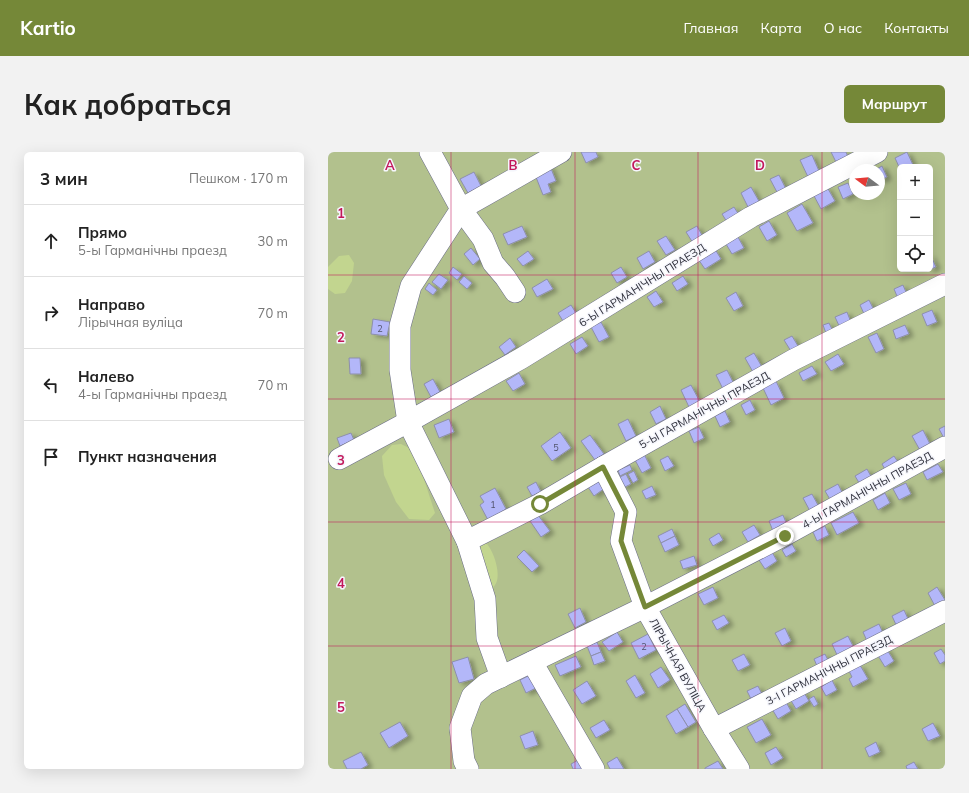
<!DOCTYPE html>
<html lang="ru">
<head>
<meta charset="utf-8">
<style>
	body { margin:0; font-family:Mulish,sans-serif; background:#f2f2f2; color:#222 }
	.controls { position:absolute; right:12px; top:12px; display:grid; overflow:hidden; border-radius:6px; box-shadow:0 4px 16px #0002 }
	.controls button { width:36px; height:36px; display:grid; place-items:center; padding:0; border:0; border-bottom:1px solid #e0e0e0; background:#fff; color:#222; font:20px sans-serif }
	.compass { position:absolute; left:521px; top:12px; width:36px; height:36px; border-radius:50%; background:#fff; box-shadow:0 4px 16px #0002; rotate:286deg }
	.stop { position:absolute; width:12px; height:12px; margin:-9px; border:3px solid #758838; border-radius:50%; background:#fff }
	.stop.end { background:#758838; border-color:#fff; box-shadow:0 1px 4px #0008 }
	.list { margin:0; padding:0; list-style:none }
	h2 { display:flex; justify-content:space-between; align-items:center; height:52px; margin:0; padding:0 16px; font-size:17px }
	h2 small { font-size:13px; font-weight:400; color:#767676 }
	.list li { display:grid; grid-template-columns:26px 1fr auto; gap:12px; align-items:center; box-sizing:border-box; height:72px; padding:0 16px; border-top:1px solid #e0e0e0 }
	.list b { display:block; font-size:15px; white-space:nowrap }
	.list p { margin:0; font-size:13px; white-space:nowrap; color:#767676 }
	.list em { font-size:13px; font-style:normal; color:#767676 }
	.icon { flex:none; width:22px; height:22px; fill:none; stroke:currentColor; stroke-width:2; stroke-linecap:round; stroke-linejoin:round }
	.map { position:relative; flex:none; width:617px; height:617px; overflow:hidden; border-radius:6px }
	header { display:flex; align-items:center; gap:24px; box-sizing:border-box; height:56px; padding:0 20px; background:#758838; color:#fff }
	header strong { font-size:19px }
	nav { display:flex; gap:22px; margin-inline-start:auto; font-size:14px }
	.intro { display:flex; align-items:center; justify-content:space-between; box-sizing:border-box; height:96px; padding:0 24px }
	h1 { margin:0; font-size:28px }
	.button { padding:10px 18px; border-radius:6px; background:#758838; color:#fff; font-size:14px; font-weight:700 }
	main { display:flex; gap:24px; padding:0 24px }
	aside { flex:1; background:#fff; border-radius:6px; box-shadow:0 4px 16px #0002 }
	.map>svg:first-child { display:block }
</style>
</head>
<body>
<header>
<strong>Kartio</strong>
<nav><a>Главная</a><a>Карта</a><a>О нас</a><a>Контакты</a></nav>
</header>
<div class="intro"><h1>Как добраться</h1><a class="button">Маршрут</a></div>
<main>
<aside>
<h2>3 мин<small>Пешком · 170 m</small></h2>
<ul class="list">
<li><svg class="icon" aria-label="ahead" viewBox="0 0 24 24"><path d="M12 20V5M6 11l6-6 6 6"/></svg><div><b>Прямо</b><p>5-ы Гарманічны праезд</p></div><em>30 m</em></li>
<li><svg class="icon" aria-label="right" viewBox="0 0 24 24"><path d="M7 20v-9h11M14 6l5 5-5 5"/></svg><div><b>Направо</b><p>Лірычная вуліца</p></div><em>70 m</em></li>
<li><svg class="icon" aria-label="left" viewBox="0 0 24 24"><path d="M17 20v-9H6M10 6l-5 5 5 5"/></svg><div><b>Налево</b><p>4-ы Гарманічны праезд</p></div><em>70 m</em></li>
<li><svg class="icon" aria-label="arrive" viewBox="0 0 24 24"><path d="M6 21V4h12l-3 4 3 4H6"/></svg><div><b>Пункт назначения</b></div></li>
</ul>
</aside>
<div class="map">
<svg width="617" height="617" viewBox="0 0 617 617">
	<defs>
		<filter id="shadow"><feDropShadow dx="4.5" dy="2.5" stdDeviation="2" flood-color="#0004"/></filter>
	</defs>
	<rect width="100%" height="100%" fill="#e6e8fa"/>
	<path fill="#b2c18d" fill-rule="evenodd" d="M0,0H617V617H0ZM572,15H602V117H572ZM527,18H551V42H527Z"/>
	<g fill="#c2d58f">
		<polygon points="21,103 26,111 24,129 17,141 7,142 0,137 0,115 11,104"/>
		<polygon points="73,292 81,296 92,315 107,361 101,368 81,367 68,350 56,323 54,304 64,293"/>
		<path d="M154,392H159C166,400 174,424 167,433C166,435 164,436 163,438L149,396Z"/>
	</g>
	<g fill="#b3b7f9" stroke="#8d8fab" filter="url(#shadow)">
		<polygon points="253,0 268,0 270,5 258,11"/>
		<polygon points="503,0 518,0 520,5 508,10"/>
		<polygon points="579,0 586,15 572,15 572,17 567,6"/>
		<polygon points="484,3 491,19 480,25 472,8"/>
		<polygon points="222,14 228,29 220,32 223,40 215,43 206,20"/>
		<polygon points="554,14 559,25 551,29 551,18 547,18"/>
		<polygon points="146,20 153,34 140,41 132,27"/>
		<polygon points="451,23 458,37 450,42 442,27"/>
		<polygon points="520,31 525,42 515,47 510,35"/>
		<polygon points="423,35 432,51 421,57 413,41"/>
		<polygon points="499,35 507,49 493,57 485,42"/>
		<polygon points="474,52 485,71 469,79 459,61"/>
		<polygon points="406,55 411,63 399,70 394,62"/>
		<polygon points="441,69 449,83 439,89 431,75"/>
		<polygon points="194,74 199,85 180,93 175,82"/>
		<polygon points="369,74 375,85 365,91 358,80"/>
		<polygon points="338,84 347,98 338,103 329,89"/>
		<polygon points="410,85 416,96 404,102 398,92"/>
		<polygon points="143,96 152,107 145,113 136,102"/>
		<polygon points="387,97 393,107 377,117 370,107"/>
		<polygon points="200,99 206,107 195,114 189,107"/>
		<polygon points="321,99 327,110 315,117 309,106"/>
		<polygon points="602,102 608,115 601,118 600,117 602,117"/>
		<polygon points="125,115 134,122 129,128 121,121"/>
		<polygon points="293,115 299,125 289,131 283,121"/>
		<polygon points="111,122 120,128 113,137 104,130"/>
		<polygon points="136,124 144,131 139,137 131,130"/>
		<polygon points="355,124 360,132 349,139 344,131"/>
		<polygon points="219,127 225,137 209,145 204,136"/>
		<polygon points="101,131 109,138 105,143 97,137"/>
		<polygon points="575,133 580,145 571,149 566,137"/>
		<polygon points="328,139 335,150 326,155 319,145"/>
		<polygon points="408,140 415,154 406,159 398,146"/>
		<polygon points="541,148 547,160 537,164 532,153"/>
		<polygon points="243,153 248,161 235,169 230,161"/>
		<polygon points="604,158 609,170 599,174 594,162"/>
		<polygon points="519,160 524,173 513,178 507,165"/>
		<polygon points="45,167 62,170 59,184 43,182"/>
		<polygon points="273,170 281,185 271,190 263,175"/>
		<polygon points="501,171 506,181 499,184 495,173"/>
		<polygon points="577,173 581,182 568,187 565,178"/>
		<polygon points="549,181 556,197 548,201 540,185"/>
		<polygon points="464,184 473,199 466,204 456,188"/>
		<polygon points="254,185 260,194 248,202 242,192"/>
		<polygon points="182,186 188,195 177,203 171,195"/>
		<polygon points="426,201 434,215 425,220 417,206"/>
		<polygon points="510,202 516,212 503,219 497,210"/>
		<polygon points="21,206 32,206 33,222 22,222"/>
		<polygon points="484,214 489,222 475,229 471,221"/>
		<polygon points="399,218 406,232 395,237 388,223"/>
		<polygon points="191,221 197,232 185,239 178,229"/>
		<polygon points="105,227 112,240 103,245 96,232"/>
		<polygon points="448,229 456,246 443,253 435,236"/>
		<polygon points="363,233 372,250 361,255 353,238"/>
		<polygon points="422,248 427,258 418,263 413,253"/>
		<polygon points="332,254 338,267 328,272 322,260"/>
		<polygon points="397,259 402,270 392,275 387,264"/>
		<polygon points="121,267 126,280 111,286 106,273"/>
		<polygon points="300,267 308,284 298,289 290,272"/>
		<polygon points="617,274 617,288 611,277"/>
		<polygon points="371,275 376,286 366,291 361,279"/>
		<polygon points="595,278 603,294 593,300 584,284"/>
		<polygon points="232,280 243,296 224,309 213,294"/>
		<polygon points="23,281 26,288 12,294 9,286"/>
		<polygon points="262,283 276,302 267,308 253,289"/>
		<polygon points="316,302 323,316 314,321 307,308"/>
		<polygon points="340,304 346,314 337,319 332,308"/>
		<polygon points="566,304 572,313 559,321 554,312"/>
		<polygon points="610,312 615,320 599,328 595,320"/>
		<polygon points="302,313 304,318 292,324 290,318"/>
		<polygon points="539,317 545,328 533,334 527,324"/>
		<polygon points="306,319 310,328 305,331 300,322"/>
		<polygon points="298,322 303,332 295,336 290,326"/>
		<polygon points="271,328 277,336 266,344 260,335"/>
		<polygon points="208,330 213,340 204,344 199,335"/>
		<polygon points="578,331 583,342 571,348 565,337"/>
		<polygon points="510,332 515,342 503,349 497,339"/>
		<polygon points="324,334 328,343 318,347 314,339"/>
		<polygon points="167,336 178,357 160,368 152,353 156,350 152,344"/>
		<polygon points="557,341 562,351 550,358 545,348"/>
		<polygon points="484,342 491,355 482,359 475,346"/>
		<polygon points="525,360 531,371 509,383 503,371"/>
		<polygon points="210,363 222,379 213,385 202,369"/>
		<polygon points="455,363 459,373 445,379 441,369"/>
		<polygon points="426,373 432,383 420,390 414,380"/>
		<polygon points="497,374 501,383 489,389 485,380"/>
		<polygon points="344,377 347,384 333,391 330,384"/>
		<polygon points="391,381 395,388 385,394 381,387"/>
		<polygon points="347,384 351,393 337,400 333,391"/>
		<polygon points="464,392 468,399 458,405 454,398"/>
		<polygon points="196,398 211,414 204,420 189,405"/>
		<polygon points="444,400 449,409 437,417 431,408"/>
		<polygon points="366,404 369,413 355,417 352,409"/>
		<polygon points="385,435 390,446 376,453 370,442"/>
		<polygon points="609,435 617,448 607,454 600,441"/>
		<polygon points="252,456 258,470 247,476 240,462"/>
		<polygon points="576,458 581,469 569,475 564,464"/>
		<polygon points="396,463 401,471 389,478 384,469"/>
		<polygon points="551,472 555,481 539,489 535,480"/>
		<polygon points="457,476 463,489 454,494 447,481"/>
		<polygon points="289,480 295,490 281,499 274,490"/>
		<polygon points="320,482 328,498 311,507 303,491"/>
		<polygon points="520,484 527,498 510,505 504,492"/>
		<polygon points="269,490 273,500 263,504 259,494"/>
		<polygon points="558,496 566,509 557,515 549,502"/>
		<polygon points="613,497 617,503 617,509 612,512 606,501"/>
		<polygon points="273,500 277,509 266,513 263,504"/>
		<polygon points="416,502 422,513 410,519 404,508"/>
		<polygon points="497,502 500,508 489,514 486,507"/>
		<polygon points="248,504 253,515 232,524 227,513"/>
		<polygon points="140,505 146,527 131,531 124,510"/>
		<polygon points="532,513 540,527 525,535 521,527 524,525 521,519"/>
		<polygon points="333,515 342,528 330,536 322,522"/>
		<polygon points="206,521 212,534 198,541 192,528"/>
		<polygon points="307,523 317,541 308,546 298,529"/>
		<polygon points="504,528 509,538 498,544 493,535"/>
		<polygon points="259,529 268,544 254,552 245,538"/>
		<polygon points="430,534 436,546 425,551 419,539"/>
		<polygon points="475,539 481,549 468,557 462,547"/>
		<polygon points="486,544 490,552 486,555 481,547"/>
		<polygon points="458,550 463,559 450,567 444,557"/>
		<polygon points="357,552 368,570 360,575 349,557"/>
		<polygon points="349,557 360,575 348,582 338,564"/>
		<polygon points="434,567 443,583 428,591 419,575"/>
		<polygon points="276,568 282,578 268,586 262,576"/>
		<polygon points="72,570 80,584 61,596 52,581"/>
		<polygon points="605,571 612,584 600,589 594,577"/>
		<polygon points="205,579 210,593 197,597 192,584"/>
		<polygon points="548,590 552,600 541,605 537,596"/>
		<polygon points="448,595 455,606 443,613 437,601"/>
		<polygon points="33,600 40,613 33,617 19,617 15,609"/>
		<polygon points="289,605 296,617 282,617 279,611"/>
		<polygon points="252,607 257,617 245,617 243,612"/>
		<polygon points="390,609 395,617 377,617 377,616"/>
		<polygon points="586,610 590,617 579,617 578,614"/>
	</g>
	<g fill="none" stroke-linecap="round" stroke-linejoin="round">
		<g stroke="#6b6d87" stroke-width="22">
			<g id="minor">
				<polyline points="102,0 133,57 83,134 72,174 72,218 80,270 139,389 157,447 159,486 173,525"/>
				<polyline points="187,140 177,125 165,111 155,87 133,57 233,0"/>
				<polyline points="11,307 80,270 194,206 423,65 549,0"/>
				<polyline points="275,315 298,360 293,389 317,455 386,577 411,617"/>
				<polyline points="139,389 212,352 275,315 465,208 617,132"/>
				<polyline points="204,510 266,617"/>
				<polyline points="386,577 617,459"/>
				<polyline points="140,617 136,609 132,576 144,544 158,532 317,455 457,383 617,295"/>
			</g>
		</g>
		<use href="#minor" stroke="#fff" stroke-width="21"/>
	</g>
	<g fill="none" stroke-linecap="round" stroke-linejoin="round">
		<polyline stroke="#758838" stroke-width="5" points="212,352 275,315 298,360 293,389 317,455 457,384"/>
	</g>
	<path fill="none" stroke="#c2185b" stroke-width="1" stroke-opacity="0.55" d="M123,0V617M247,0V617M370,0V617M494,0V617M0,123H617M0,247H617M0,370H617M0,494H617"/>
	<g text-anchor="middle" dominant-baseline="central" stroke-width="3" stroke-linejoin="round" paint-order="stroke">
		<g font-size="9" fill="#50526a">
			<text x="52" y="176">2</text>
			<text x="228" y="295">5</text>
			<text x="165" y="352">1</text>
			<text x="316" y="494">2</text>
		</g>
		<g font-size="11" fill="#2f303b" stroke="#f5f6fc">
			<text transform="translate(314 133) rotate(-32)">6-Ы ГАРМАНІЧНЫ ПРАЕЗД</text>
			<text transform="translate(376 258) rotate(-29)">5-Ы ГАРМАНІЧНЫ ПРАЕЗД</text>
			<text transform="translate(539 338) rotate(-29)">4-Ы ГАРМАНІЧНЫ ПРАЕЗД</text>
			<text transform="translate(350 513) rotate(61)">ЛІРЫЧНАЯ ВУЛІЦА</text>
			<text transform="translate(501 518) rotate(-27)">3-І ГАРМАНІЧНЫ ПРАЕЗД</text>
		</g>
	</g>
	<g font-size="13" text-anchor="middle" font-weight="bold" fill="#c2185b" stroke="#f5f6fc" stroke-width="3" stroke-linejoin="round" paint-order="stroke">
		<text x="62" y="18">A</text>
		<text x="185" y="18">B</text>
		<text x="308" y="18">C</text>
		<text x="432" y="18">D</text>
		<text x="13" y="66">1</text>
		<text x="13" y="190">2</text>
		<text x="13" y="313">3</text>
		<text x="13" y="436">4</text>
		<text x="13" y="560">5</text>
	</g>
</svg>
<div class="controls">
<button>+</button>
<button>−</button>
<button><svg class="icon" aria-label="locate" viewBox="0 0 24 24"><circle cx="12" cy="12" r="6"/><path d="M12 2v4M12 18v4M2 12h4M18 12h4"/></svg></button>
</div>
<svg class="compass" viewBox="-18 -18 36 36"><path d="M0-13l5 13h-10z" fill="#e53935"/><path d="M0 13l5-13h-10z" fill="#767676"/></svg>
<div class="stop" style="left:212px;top:352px"></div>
<div class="stop end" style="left:457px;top:384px"></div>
</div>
</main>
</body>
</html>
